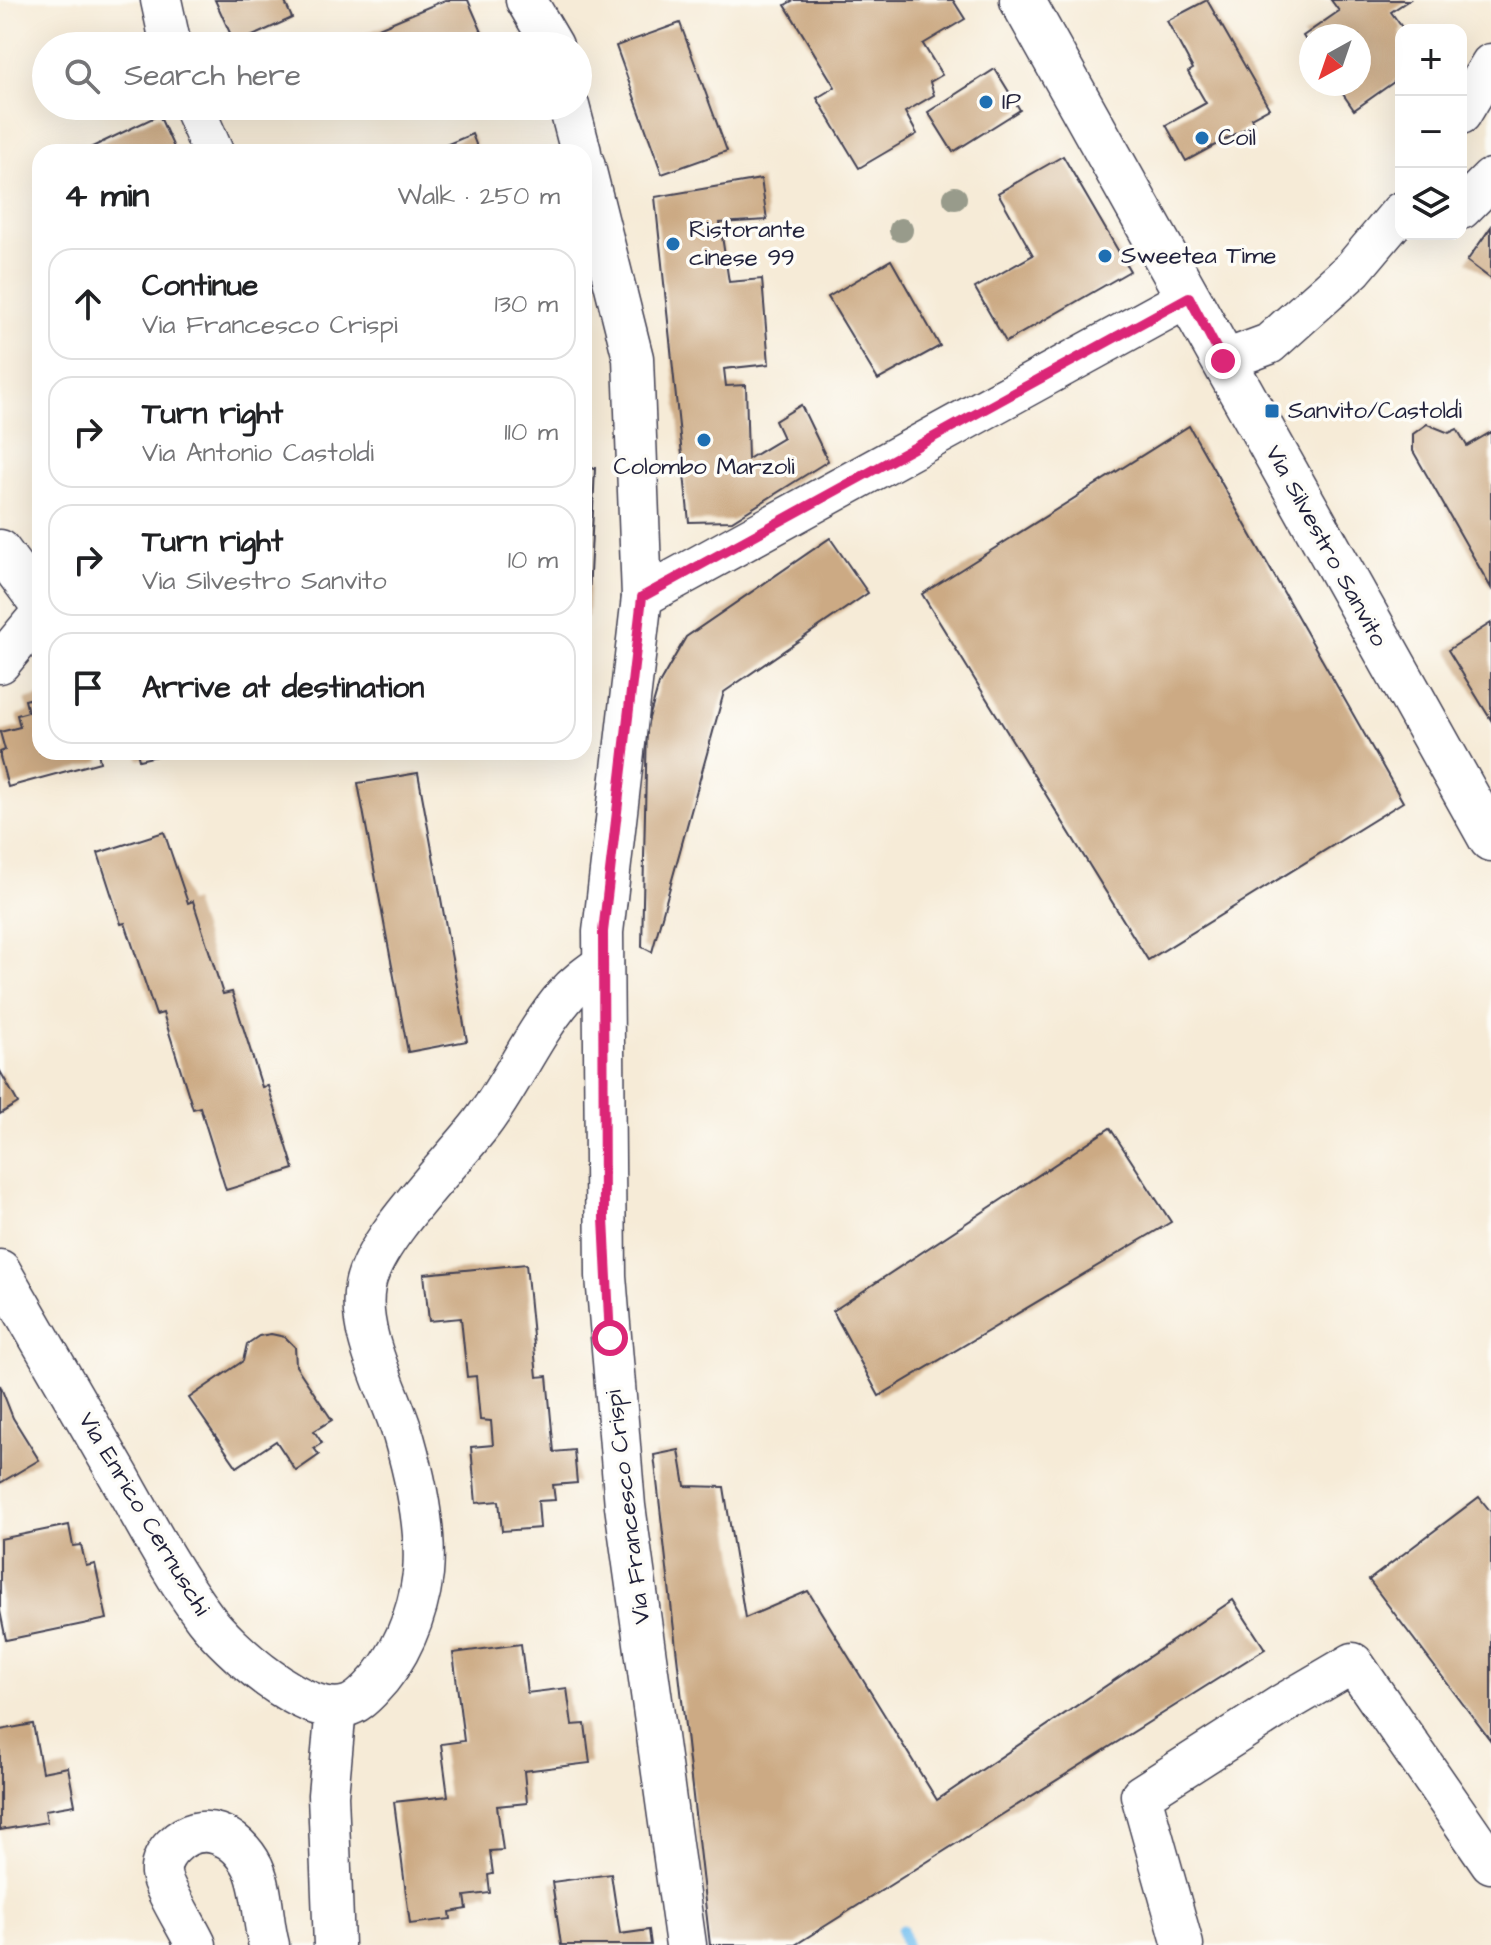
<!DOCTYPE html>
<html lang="en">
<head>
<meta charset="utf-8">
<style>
	body { margin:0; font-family:"Architects Daughter",sans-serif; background:#f2f2f2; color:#202124 }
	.controls { position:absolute; right:24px; top:24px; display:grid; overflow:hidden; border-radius:16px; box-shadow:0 8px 32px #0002 }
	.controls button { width:72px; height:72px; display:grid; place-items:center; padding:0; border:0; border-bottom:2px solid #e0e0e0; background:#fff; color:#202124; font:40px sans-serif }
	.compass { position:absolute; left:1299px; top:24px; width:72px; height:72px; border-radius:50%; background:#fff; box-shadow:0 8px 32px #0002; rotate:220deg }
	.stop { position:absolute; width:24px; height:24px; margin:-18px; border:6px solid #db2777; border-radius:50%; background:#fff }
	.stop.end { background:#db2777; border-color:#fff; box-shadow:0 2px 8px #0008 }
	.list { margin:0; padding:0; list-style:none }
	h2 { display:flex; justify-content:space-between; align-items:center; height:104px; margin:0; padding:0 32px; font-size:34px }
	h2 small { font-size:26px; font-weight:400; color:#757577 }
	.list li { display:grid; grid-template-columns:52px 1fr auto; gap:24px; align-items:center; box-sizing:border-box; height:112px; margin:0 16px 16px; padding:0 16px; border:2px solid #e0e0e0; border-radius:24px }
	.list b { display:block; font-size:30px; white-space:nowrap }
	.list p { margin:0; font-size:26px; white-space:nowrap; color:#757577 }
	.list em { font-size:26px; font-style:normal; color:#757577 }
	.icon { flex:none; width:44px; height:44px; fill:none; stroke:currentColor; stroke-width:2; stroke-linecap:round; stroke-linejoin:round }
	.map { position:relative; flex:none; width:1491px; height:1945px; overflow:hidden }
	.search { position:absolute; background:#fff; box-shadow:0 8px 32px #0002; left:32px; top:32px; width:560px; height:88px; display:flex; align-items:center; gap:20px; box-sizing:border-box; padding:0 28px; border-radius:44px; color:#757577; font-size:30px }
	.panel { position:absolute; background:#fff; box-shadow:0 8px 32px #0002; left:32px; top:144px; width:560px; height:616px; border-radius:24px }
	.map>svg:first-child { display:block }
</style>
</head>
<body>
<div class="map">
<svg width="1491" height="1945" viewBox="0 0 1491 1945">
	<rect width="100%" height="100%" fill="#fdfcf7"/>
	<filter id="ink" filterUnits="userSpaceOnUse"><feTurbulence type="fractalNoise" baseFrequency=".0125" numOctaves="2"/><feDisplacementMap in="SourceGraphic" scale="16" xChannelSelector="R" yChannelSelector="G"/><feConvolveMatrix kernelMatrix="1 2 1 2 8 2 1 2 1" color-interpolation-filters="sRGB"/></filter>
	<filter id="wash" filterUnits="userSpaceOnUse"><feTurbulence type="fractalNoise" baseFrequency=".006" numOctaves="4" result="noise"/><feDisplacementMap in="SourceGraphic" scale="32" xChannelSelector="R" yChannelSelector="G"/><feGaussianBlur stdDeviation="1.8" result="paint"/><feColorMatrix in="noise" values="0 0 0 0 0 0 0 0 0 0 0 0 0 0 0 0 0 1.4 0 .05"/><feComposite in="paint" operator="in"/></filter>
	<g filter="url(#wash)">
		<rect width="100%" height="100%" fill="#f6ebd7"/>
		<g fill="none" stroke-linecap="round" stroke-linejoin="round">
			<polyline stroke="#78c1f0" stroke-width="11" points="902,1930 906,1945"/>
		</g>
		<g id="blocks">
			<g fill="#ccaa84">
				<polygon points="215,0 284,0 292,18 235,44"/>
				<polygon points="445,0 468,0 488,46 336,46"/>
				<polygon points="794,0 953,0 965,19 923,44 942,75 930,82 934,95 905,112 917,134 859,168 817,98 835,87 785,5"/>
				<polygon points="1207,0 1269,108 1251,118 1254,124 1186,161 1166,125 1206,103 1188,72 1193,69 1167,21"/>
				<polygon points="1331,0 1409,0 1391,12 1404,30 1401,30 1401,77 1354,110 1336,84 1359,84 1359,36 1311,36 1311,48 1303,36 1339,11"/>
				<polygon points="680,23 727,151 662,174 616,46"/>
				<polygon points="995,69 1020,110 953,152 928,112"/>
				<polygon points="159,115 176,152 92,152 90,148"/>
				<polygon points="472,134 479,152 429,152"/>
				<polygon points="1063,156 1130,271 1006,342 975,288 1033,255 998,193"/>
				<polygon points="761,179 767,220 720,223 729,282 762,279 769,364 724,369 726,386 746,385 748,459 783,438 775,421 801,405 828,461 732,521 689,522 655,197"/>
				<polygon points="1491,227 1491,279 1467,261"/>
				<polygon points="891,260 940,346 878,380 828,297"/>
				<polygon points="1427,424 1449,433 1457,429 1467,446 1491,432 1491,588 1413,451 1413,434"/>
				<polygon points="1189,426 1403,802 1148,960 922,594"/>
				<polygon points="595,468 588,617 584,617 584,470"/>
				<polygon points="830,538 868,593 724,692 652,952 642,947 647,725 659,684 686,637"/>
				<polygon points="1491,623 1491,720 1448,650"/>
				<polygon points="40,696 40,752 98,752 100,762 8,787 0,757 0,752 5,750 0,732 20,727 17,715 28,712 25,700"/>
				<polygon points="137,752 170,752 170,753 139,760"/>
				<polygon points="418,773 467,1041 408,1052 358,783"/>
				<polygon points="164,832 188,903 193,901 223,994 232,992 262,1087 268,1086 294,1169 226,1190 200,1107 193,1109 163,1013 156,1015 125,923 121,924 98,853"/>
				<polygon points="0,1071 18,1103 0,1114"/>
				<polygon points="1110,1128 1171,1222 879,1396 833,1311"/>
				<polygon points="526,1264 537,1377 547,1376 554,1452 574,1450 577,1483 553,1485 555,1500 538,1501 540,1528 502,1531 499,1501 476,1503 471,1447 493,1445 491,1421 480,1420 476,1376 467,1377 461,1318 429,1321 424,1274"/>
				<polygon points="271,1334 285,1337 295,1347 296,1366 332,1420 314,1431 322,1443 314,1448 319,1455 296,1471 276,1441 237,1467 189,1398 243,1361 247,1344 259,1336"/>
				<polygon points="0,1385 13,1418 39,1460 0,1483"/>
				<polygon points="679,1450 685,1486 724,1487 745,1618 808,1591 937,1800 1233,1600 1265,1649 795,1945 710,1945 654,1455"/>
				<polygon points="1479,1497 1491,1512 1491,1741 1369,1580"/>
				<polygon points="69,1525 73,1546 81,1545 86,1566 95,1564 107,1619 6,1640 0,1611 0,1539"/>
				<polygon points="521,1644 527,1693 567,1688 572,1725 585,1724 590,1763 524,1771 527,1803 497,1806 503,1850 490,1851 493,1874 488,1875 490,1893 465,1896 467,1909 450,1912 451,1919 410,1924 394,1802 448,1796 441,1744 464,1741 453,1653"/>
				<polygon points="33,1724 42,1772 68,1767 75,1805 45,1810 47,1822 0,1830 0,1730"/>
				<polygon points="611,1874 620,1934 649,1930 651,1945 561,1945 552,1882"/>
			</g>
		</g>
	</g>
	<g filter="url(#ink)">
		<use href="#blocks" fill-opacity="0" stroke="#424052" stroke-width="2"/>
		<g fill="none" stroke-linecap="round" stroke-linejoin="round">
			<g stroke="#424052" stroke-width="43">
				<g id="minor">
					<polyline points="161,0 171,46"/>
					<polyline points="526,0 553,46"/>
					<polyline points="193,106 213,152"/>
					<polyline points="569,106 581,152"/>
					<polyline points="1461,114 1491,64"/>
					<polyline points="584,163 633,358 642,597 603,932 606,1276 625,1506 686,1945"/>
					<polyline points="1461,209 1491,179"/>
					<polyline points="1223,361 1269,344 1353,269 1401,212"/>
					<polyline points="0,550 40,604"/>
					<polyline points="642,597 1189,297"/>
					<polyline points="0,663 40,615"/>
					<path d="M0,1270C40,1339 79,1408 119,1476C146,1524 172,1574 205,1618C229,1649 305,1719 347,1706C356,1704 363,1697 370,1690C400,1660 418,1615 423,1574C427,1530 416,1480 404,1438C391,1393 356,1334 365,1286C373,1239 451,1164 482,1123C512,1083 532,1035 565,996C576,983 589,974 603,964"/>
					<path d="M196,1945C189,1929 162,1887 161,1873C160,1863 166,1853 173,1846C201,1818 237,1835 253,1867C264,1892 262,1919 269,1945"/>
					<polyline points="334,1945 328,1795 336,1708"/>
					<polyline points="1183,1945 1141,1795 1283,1704 1353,1663 1491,1863"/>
				</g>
			</g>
			<g stroke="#424052" stroke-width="47">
				<polyline id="major" points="1022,0 1491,839"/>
			</g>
			<use href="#minor" stroke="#fff" stroke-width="40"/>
			<use href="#major" stroke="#fff" stroke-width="44"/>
		</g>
		<g fill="#989b8b">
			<circle cx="955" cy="198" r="12"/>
			<circle cx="901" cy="230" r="12"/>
		</g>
	</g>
	<g fill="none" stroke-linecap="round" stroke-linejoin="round" filter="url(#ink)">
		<polyline stroke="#db2777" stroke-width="10" points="610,1338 604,1219 603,932 642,597 1189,297 1223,361"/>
	</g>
	<g fill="#1f6fb2" stroke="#fdfcf7" stroke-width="3">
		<circle cx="986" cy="102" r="8"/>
		<circle cx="1202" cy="138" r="8"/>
		<circle cx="673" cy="244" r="8"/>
		<circle cx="1105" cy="256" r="8"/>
		<rect x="1264" y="403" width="16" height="16" rx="4"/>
		<circle cx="704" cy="440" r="8"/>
	</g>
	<g text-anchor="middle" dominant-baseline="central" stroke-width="7" stroke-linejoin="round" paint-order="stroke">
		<g font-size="24" fill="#22223b" stroke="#fdfcf7" text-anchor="start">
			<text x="1002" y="102">IP</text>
			<text x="1218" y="138">Coil</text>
			<text x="689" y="230">Ristorante<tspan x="689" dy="28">cinese 99</tspan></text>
			<text x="1121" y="256">Sweetea Time</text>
			<text x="1288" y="411">Sanvito/Castoldi</text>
			<text x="704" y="467" text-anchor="middle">Colombo Marzoli</text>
		</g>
		<g font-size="24" fill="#22223b" stroke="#fdfcf7">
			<text transform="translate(1326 546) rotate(61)">Via Silvestro Sanvito</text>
			<text transform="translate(628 1507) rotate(-97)">Via Francesco Crispi</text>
			<text transform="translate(144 1514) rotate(59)">Via Enrico Cernuschi</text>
		</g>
	</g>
</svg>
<div class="controls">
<button>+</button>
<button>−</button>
<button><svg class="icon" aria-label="layers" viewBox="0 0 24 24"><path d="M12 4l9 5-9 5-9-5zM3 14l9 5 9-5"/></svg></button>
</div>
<svg class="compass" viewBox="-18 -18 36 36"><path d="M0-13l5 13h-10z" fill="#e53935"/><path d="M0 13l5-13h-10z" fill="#757577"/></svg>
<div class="stop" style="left:610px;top:1338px"></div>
<div class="stop end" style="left:1223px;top:361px"></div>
<div class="search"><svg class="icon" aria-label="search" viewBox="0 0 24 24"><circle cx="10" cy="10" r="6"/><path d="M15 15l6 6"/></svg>Search here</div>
<section class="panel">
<h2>4 min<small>Walk · 250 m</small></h2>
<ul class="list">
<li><svg class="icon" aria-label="ahead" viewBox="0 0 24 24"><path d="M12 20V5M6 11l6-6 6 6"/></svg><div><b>Continue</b><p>Via Francesco Crispi</p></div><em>130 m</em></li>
<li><svg class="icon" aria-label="right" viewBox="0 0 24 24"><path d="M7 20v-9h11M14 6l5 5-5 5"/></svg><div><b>Turn right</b><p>Via Antonio Castoldi</p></div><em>110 m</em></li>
<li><svg class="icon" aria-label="right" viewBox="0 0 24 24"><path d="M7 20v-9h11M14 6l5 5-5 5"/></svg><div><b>Turn right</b><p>Via Silvestro Sanvito</p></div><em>10 m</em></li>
<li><svg class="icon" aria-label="arrive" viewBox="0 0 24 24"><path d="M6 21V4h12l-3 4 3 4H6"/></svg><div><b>Arrive at destination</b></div></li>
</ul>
</section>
</div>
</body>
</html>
